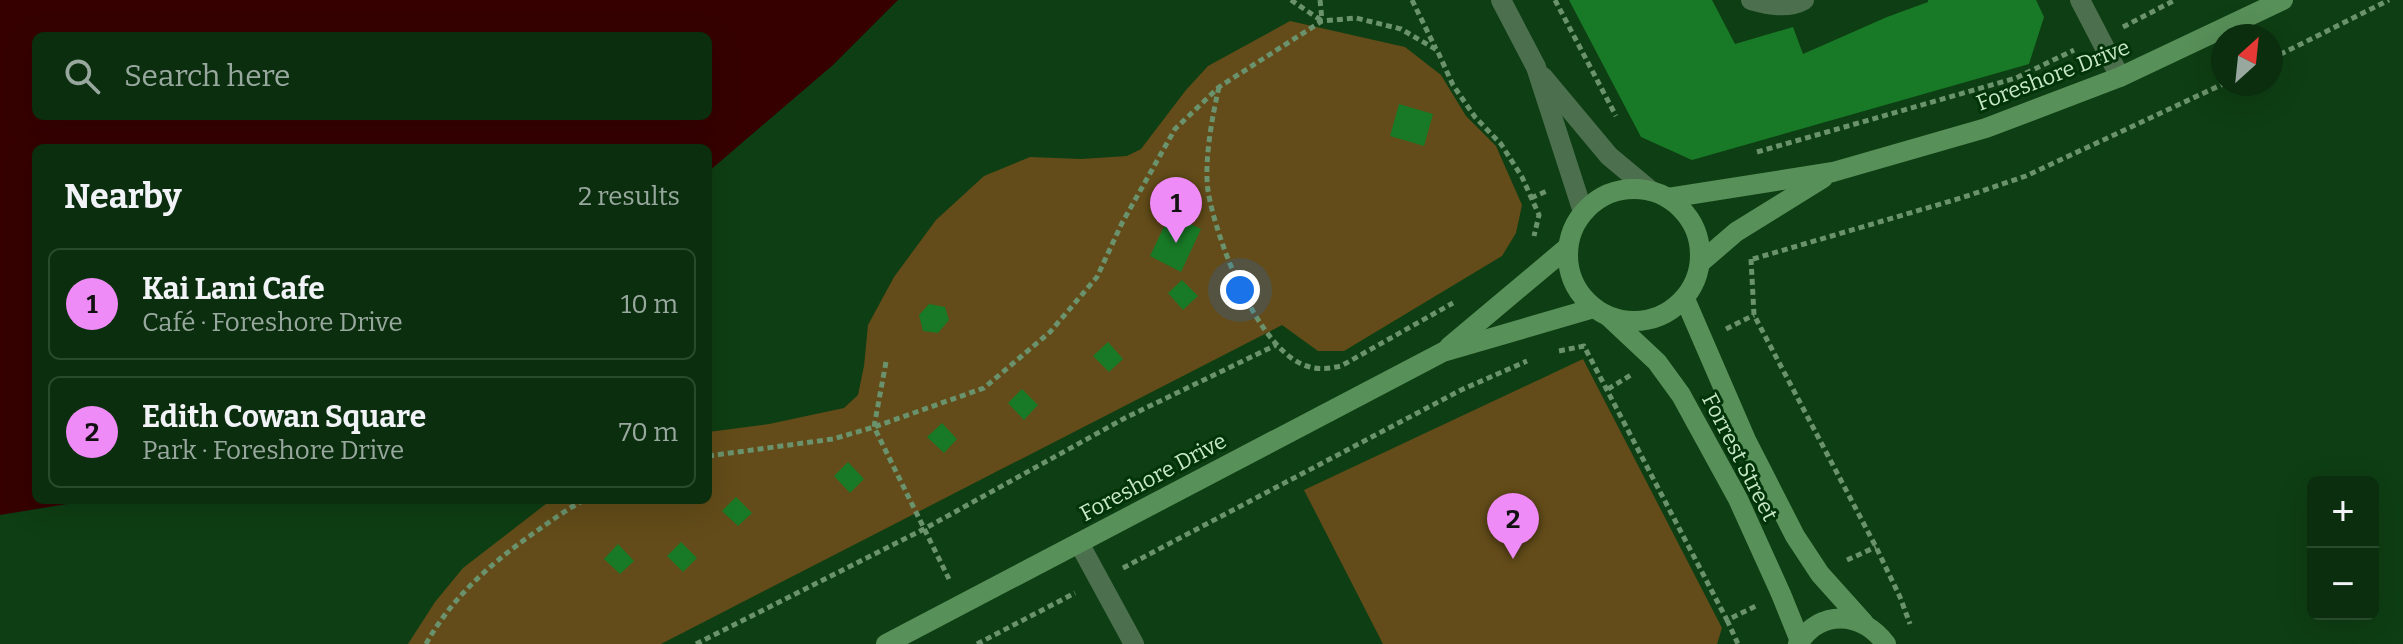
<!DOCTYPE html>
<html lang="en">
<head>
<meta charset="utf-8">
<style>
	body { margin:0; font-family:Bitter,serif; background:#183a1c; color:#f1f3f6 }
	.controls { position:absolute; right:24px; bottom:24px; display:grid; overflow:hidden; border-radius:12px; box-shadow:0 8px 32px #0002 }
	.controls button { width:72px; height:72px; display:grid; place-items:center; padding:0; border:0; border-bottom:2px solid #2a4a2e; background:#0a2e0e; color:#f1f3f6; font:40px sans-serif }
	.compass { position:absolute; left:2211px; top:24px; width:72px; height:72px; border-radius:50%; background:#0a2e0e; box-shadow:0 8px 32px #0002; rotate:27deg }
	.you { position:absolute; left:1240px; top:290px; width:28px; height:28px; margin:-20px; border:6px solid #fff; border-radius:50%; background:#1a73e8; box-shadow:0 0 0 12px #1a73e833 }
	.badge { display:grid; place-items:center; width:52px; height:52px; border-radius:50%; background:#ef8bf6; color:#111; font-size:26px; font-weight:700 }
	.pin { position:absolute; translate:-50% -66px; filter:drop-shadow(0 2px 4px #0008) }
	.pin::after { content:''; position:absolute; top:42px; width:28px; height:24px; background:inherit; clip-path:polygon(0 0,100% 0,50% 100%) }
	.list { margin:0; padding:0; list-style:none }
	h2 { display:flex; justify-content:space-between; align-items:center; height:104px; margin:0; padding:0 32px; font-size:34px }
	h2 small { font-size:26px; font-weight:400; color:#99a89e }
	.list li { display:grid; grid-template-columns:52px 1fr auto; gap:24px; align-items:center; box-sizing:border-box; height:112px; margin:0 16px 16px; padding:0 16px; border:2px solid #2a4a2e; border-radius:12px }
	.list b { display:block; font-size:30px; white-space:nowrap }
	.list p { margin:0; font-size:26px; white-space:nowrap; color:#99a89e }
	.list em { font-size:26px; font-style:normal; color:#99a89e }
	.icon { flex:none; width:44px; height:44px; fill:none; stroke:currentColor; stroke-width:2; stroke-linecap:round; stroke-linejoin:round }
	.map { position:relative; flex:none; width:2403px; height:644px; overflow:hidden }
	.search { position:absolute; background:#0a2e0e; box-shadow:0 8px 32px #0002; left:32px; top:32px; width:680px; height:88px; display:flex; align-items:center; gap:20px; box-sizing:border-box; padding:0 28px; border-radius:12px; color:#99a89e; font-size:30px }
	.panel { position:absolute; background:#0a2e0e; box-shadow:0 8px 32px #0002; left:32px; top:144px; width:680px; height:360px; border-radius:12px }
	.map>svg:first-child { display:block }
</style>
</head>
<body>
<div class="map">
<svg width="2403" height="644" viewBox="0 0 2403 644">
	<rect width="100%" height="100%" fill="#0e3e13"/>
	<g fill="#634c19">
		<polygon points="1290,21 1405,47 1441,75 1466,116 1496,146 1522,205 1516,233 1502,256 1344,351 1318,351 1282,325 661,644 408,644 435,602 463,568 551,500 708,500 708,432 769,424 844,408 858,395 864,366 868,325 894,277 936,220 984,176 1030,157 1081,159 1127,156 1141,149 1186,90 1208,66"/>
		<polygon points="1583,359 1722,628 1717,644 1383,644 1304,490"/>
	</g>
	<path fill="#360001" fill-rule="evenodd" d="M0,0H898L833,65L708,172V148H36V500H91L0,515ZM36,36H708V116H36Z"/>
	<g fill="#187a26">
		<polygon points="1569,0 1712,0 1735,44 1793,27 1803,54 1887,17 1928,2 1928,0 2036,0 2044,17 2029,64 1692,160 1641,137"/>
		<polygon points="1399,104 1433,114 1424,146 1390,136"/>
		<polygon points="1170,214 1201,229 1181,272 1150,256"/>
		<polygon points="1182,280 1198,296 1183,310 1168,293"/>
		<polygon points="929,304 945,307 949,320 938,333 923,331 919,315"/>
		<polygon points="1108,342 1123,359 1109,372 1093,356"/>
		<polygon points="1022,389 1038,405 1024,420 1008,403"/>
		<polygon points="942,423 957,439 944,453 927,437"/>
		<polygon points="848,462 864,479 850,493 834,476"/>
		<polygon points="736,497 752,513 738,526 722,511"/>
		<polygon points="681,542 697,558 683,572 667,556"/>
		<polygon points="618,544 634,561 620,574 604,559"/>
	</g>
	<g fill="none" stroke-linecap="round" stroke-linejoin="round">
		<g stroke="#6a926c" stroke-width="5" stroke-dasharray="6 4" stroke-linecap="butt">
			<polyline points="1291,0 1322,21"/>
			<polyline points="1320,0 1322,20"/>
			<polyline points="1412,0 1436,49"/>
			<polyline points="1555,0 1616,116"/>
			<polyline points="2123,27 2175,0"/>
			<polyline points="2271,59 2389,0"/>
			<path d="M1219,87C1212,117 1204,161 1208,191C1216,239 1259,355 1310,367C1321,370 1331,368 1341,366L1453,303"/>
			<polyline points="1757,152 2016,78 2074,50"/>
			<polyline points="1531,198 1549,190"/>
			<polyline points="1751,259 1754,315 1876,547 1900,597 1910,624"/>
			<polyline points="1753,259 1961,198 2026,176 2223,84"/>
			<polyline points="1726,329 1754,315"/>
			<polyline points="1559,351 1584,346 1727,620 1756,606"/>
			<polyline points="886,362 874,427 949,579"/>
			<polyline points="1608,389 1631,375"/>
			<polyline points="708,456 833,439 874,427 984,388 1050,332 1097,277 1122,223 1175,129 1219,87 1322,21 1356,18 1401,29 1437,50 1453,85 1475,117 1501,144 1522,177 1539,215 1534,236"/>
			<polyline points="1847,560 1876,547"/>
			<polyline points="1123,568 1461,390 1527,361"/>
			<polyline points="1727,620 1738,644"/>
			<path d="M426,644C453,595 496,559 541,528C555,518 569,508 584,500"/>
			<polyline points="696,644 924,529 1125,418 1276,345"/>
			<polyline points="977,644 1075,593"/>
		</g>
		<g stroke="#4c6f4d" stroke-width="20">
			<path d="M1751,0C1769,5 1788,9 1804,0"/>
			<polyline points="2080,0 2120,77"/>
			<polyline points="1079,543 1134,644"/>
		</g>
		<g stroke="#4c6f4d" stroke-width="20">
			<polyline points="1501,0 1536,67 1583,212"/>
			<polyline points="1543,77 1609,156 1651,191"/>
		</g>
		<g stroke="#589059" stroke-width="20">
			<circle cx="1634" cy="255" r="66"/>
			<polyline points="1668,198 1833,172 1986,128 2120,77 2283,0"/>
			<polyline points="1700,263 1736,232 1823,178"/>
			<polyline points="1685,299 1746,440 1795,536 1820,574 1864,623"/>
			<polyline points="1609,317 1657,362 1681,395 1738,499 1781,594 1800,641"/>
			<polyline points="1449,347 1568,247"/>
			<polyline points="886,644 1443,352 1594,308"/>
			<path d="M1798,644C1821,608 1862,612 1886,644"/>
		</g>
	</g>
	<g text-anchor="middle" dominant-baseline="central" stroke-width="6" stroke-linejoin="round" paint-order="stroke">
		<g font-size="22" fill="#c7e7c7" stroke="#013408">
			<text transform="translate(2053 75) rotate(-21)">Foreshore Drive</text>
			<text transform="translate(1740 457) rotate(63)">Forrest Street</text>
			<text transform="translate(1153 477) rotate(-28)">Foreshore Drive</text>
		</g>
	</g>
</svg>
<div class="controls">
<button>+</button>
<button>−</button>
</div>
<svg class="compass" viewBox="-18 -18 36 36"><path d="M0-13l5 13h-10z" fill="#e53935"/><path d="M0 13l5-13h-10z" fill="#99a89e"/></svg>
<div class="you"></div>
<div class="pin badge" style="left:1176px;top:243px">1</div>
<div class="pin badge" style="left:1513px;top:559px">2</div>
<div class="search"><svg class="icon" aria-label="search" viewBox="0 0 24 24"><circle cx="10" cy="10" r="6"/><path d="M15 15l6 6"/></svg>Search here</div>
<section class="panel">
<h2>Nearby<small>2 results</small></h2>
<ul class="list">
<li><span class="badge">1</span><div><b>Kai Lani Cafe</b><p>Café · Foreshore Drive</p></div><em>10 m</em></li>
<li><span class="badge">2</span><div><b>Edith Cowan Square</b><p>Park · Foreshore Drive</p></div><em>70 m</em></li>
</ul>
</section>
</div>
</body>
</html>
